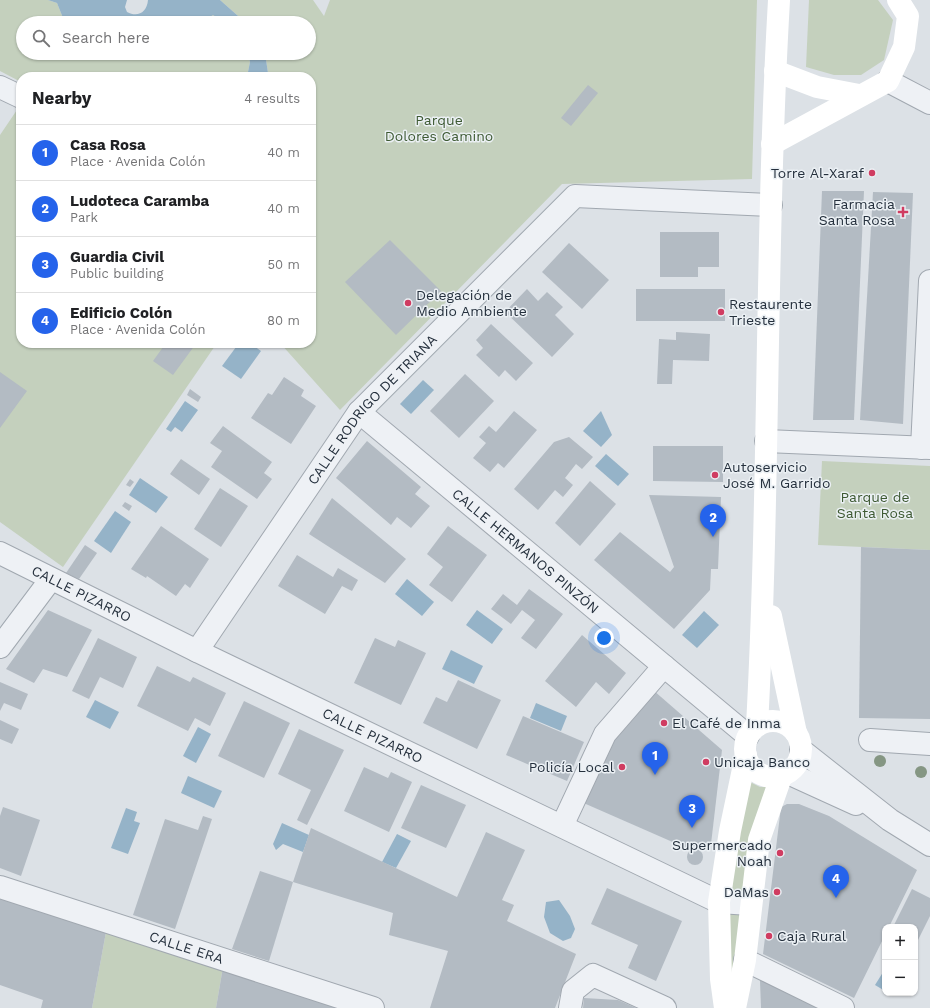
<!DOCTYPE html>
<html lang="en">
<head>
<meta charset="utf-8">
<style>
	body { margin:0; font-family:"Work Sans",sans-serif; background:#f6f6f6; color:#202124 }
	.controls { position:absolute; right:12px; bottom:12px; display:grid; overflow:hidden; border-radius:8px; box-shadow:0 1px 3px #0004 }
	.controls button { width:36px; height:36px; display:grid; place-items:center; padding:0; border:0; border-bottom:1px solid #e0e0e0; background:#fff; color:#202124; font:20px sans-serif }
	.you { position:absolute; left:604px; top:638px; width:14px; height:14px; margin:-10px; border:3px solid #fff; border-radius:50%; background:#1a73e8; box-shadow:0 0 0 6px #1a73e833 }
	.badge { display:grid; place-items:center; width:26px; height:26px; border-radius:50%; background:#2563eb; color:#fff; font-size:13px; font-weight:700 }
	.pin { position:absolute; translate:-50% -33px; filter:drop-shadow(0 1px 2px #0008) }
	.pin::after { content:''; position:absolute; top:21px; width:14px; height:12px; background:inherit; clip-path:polygon(0 0,100% 0,50% 100%) }
	.list { margin:0; padding:0; list-style:none }
	h2 { display:flex; justify-content:space-between; align-items:center; height:52px; margin:0; padding:0 16px; font-size:17px }
	h2 small { font-size:13px; font-weight:400; color:#757577 }
	.list li { display:grid; grid-template-columns:26px 1fr auto; gap:12px; align-items:center; box-sizing:border-box; height:56px; padding:0 16px; border-top:1px solid #e0e0e0 }
	.list b { display:block; font-size:15px; white-space:nowrap }
	.list p { margin:0; font-size:13px; white-space:nowrap; color:#757577 }
	.list em { font-size:13px; font-style:normal; color:#757577 }
	.icon { flex:none; width:22px; height:22px; fill:none; stroke:currentColor; stroke-width:2; stroke-linecap:round; stroke-linejoin:round }
	.map { position:relative; flex:none; width:930px; height:1008px; overflow:hidden }
	.search { position:absolute; background:#fff; box-shadow:0 1px 3px #0004; left:16px; top:16px; width:300px; height:44px; display:flex; align-items:center; gap:10px; box-sizing:border-box; padding:0 14px; border-radius:22px; color:#757577; font-size:15px }
	.panel { position:absolute; background:#fff; box-shadow:0 1px 3px #0004; left:16px; top:72px; width:300px; height:276px; border-radius:16px }
	.map>svg:first-child { display:block }
</style>
</head>
<body>
<div class="map">
<svg width="930" height="1008" viewBox="0 0 930 1008">
	<rect width="100%" height="100%" fill="#dce1e6"/>
	<g fill="#c4d0bd">
		<polygon points="0,0 48,0 57,3 65,23 23,23 23,53 248,53 250,62 247,77 21,77 21,82 0,71"/>
		<polygon points="220,0 313,0 324,16 330,0 757,0 752,179 562,184 340,410 280,343 311,343 311,77 267,77 268,73 265,53 309,53 309,23 246,23"/>
		<polygon points="809,0 878,0 893,20 884,60 861,75 834,75 806,67"/>
		<polygon points="213,15 225,23 201,23"/>
		<polygon points="21,104 21,343 217,343 63,567 0,522 0,135"/>
		<polygon points="822,461 930,466 930,550 818,545"/>
		<path d="M750,782L760,787H770L731,977C725,912 736,845 750,782Z"/>
		<polygon points="106,932 223,967 216,1008 92,1008"/>
	</g>
	<g fill="#95b3c8">
		<path d="M48,0H127L125,7L127,12C138,18 147,12 148,0H220L246,23H225L213,15L201,23H65L57,3Z"/>
		<polygon points="248,53 265,53 268,73 267,77 247,77 250,62"/>
		<polygon points="239,343 250,343 261,351 241,379 222,366"/>
		<polygon points="423,380 434,390 411,414 400,404"/>
		<polygon points="185,401 198,410 182,432 175,427 171,432 166,429"/>
		<polygon points="601,411 612,435 601,447 583,431"/>
		<polygon points="606,454 629,474 618,486 595,466"/>
		<polygon points="140,478 168,497 156,513 129,495"/>
		<polygon points="115,511 131,522 111,553 94,541"/>
		<polygon points="407,579 434,602 422,616 395,594"/>
		<polygon points="477,610 503,629 492,644 466,625"/>
		<polygon points="704,611 719,625 697,648 682,635"/>
		<polygon points="451,650 483,666 474,684 442,669"/>
		<polygon points="95,700 119,712 110,729 86,717"/>
		<polygon points="536,703 567,716 561,731 530,718"/>
		<polygon points="198,727 211,734 196,763 183,756"/>
		<polygon points="188,776 222,791 214,808 181,793"/>
		<polygon points="126,808 137,812 134,821 140,823 128,854 111,848"/>
		<polygon points="282,823 309,835 303,852 283,844 276,850 273,844"/>
		<polygon points="397,834 411,841 396,868 382,862"/>
		<polygon points="559,900 570,916 575,929 571,938 563,941 550,933 544,917 546,902"/>
		<polygon points="885,969 885,991 875,985"/>
	</g>
	<g fill="#b3bbc3">
		<polygon points="588,85 598,93 571,126 561,118"/>
		<polygon points="822,191 864,191 854,420 813,420"/>
		<polygon points="873,192 913,193 903,424 860,420"/>
		<polygon points="660,232 719,232 719,267 698,267 698,277 660,277"/>
		<polygon points="390,240 441,291 396,335 345,282"/>
		<polygon points="569,243 609,280 582,309 542,272"/>
		<polygon points="527,289 538,301 547,292 563,307 555,315 574,334 552,357 505,312"/>
		<rect x="636" y="289" width="89" height="32"/>
		<polygon points="491,324 533,363 516,381 505,370 499,377 476,355 483,348 476,340"/>
		<polygon points="676,332 710,334 709,361 673,360 672,384 657,384 659,339 676,340"/>
		<polygon points="166,343 191,343 195,345 173,375 153,361"/>
		<polygon points="0,372 27,391 0,428"/>
		<polygon points="465,374 494,401 459,438 430,411"/>
		<polygon points="284,377 304,390 301,396 316,406 291,444 251,418 268,393 272,395"/>
		<polygon points="190,389 201,397 198,402 187,395"/>
		<polygon points="514,411 537,430 504,468 498,463 490,472 473,458 486,443 479,437 489,426 496,432"/>
		<polygon points="223,426 272,462 264,473 272,479 257,499 211,467 222,451 210,443"/>
		<polygon points="569,437 593,457 582,469 576,464 565,478 573,485 563,497 555,490 538,510 514,489 554,442"/>
		<polygon points="367,441 421,487 415,494 430,506 411,528 397,517 391,525 336,478"/>
		<polygon points="653,446 723,446 723,482 653,481"/>
		<polygon points="181,459 210,479 199,495 170,474"/>
		<polygon points="130,479 134,482 130,487 126,485"/>
		<polygon points="590,481 616,504 580,546 555,523"/>
		<polygon points="220,488 248,506 221,547 194,529"/>
		<polygon points="649,495 721,497 718,569 711,569 710,590 674,629 594,560 620,532 670,572 674,567"/>
		<polygon points="332,498 406,559 385,583 309,534"/>
		<polygon points="125,502 132,506 129,511 122,506"/>
		<polygon points="161,526 209,559 190,588 185,584 176,596 147,576 146,578 131,569"/>
		<polygon points="448,526 487,555 452,602 429,585 443,567 427,554"/>
		<polygon points="85,545 97,553 79,579 66,573"/>
		<polygon points="861,547 930,550 930,719 859,718"/>
		<polygon points="297,555 333,577 338,568 358,580 352,591 342,586 325,614 278,586"/>
		<polygon points="529,589 563,614 536,649 521,638 535,620 522,610 511,624 491,609 503,594 517,605"/>
		<polygon points="48,610 92,630 67,677 43,669 34,683 6,669"/>
		<polygon points="582,635 626,673 609,694 596,682 576,707 545,681"/>
		<polygon points="98,638 137,657 123,688 100,677 89,699 72,691"/>
		<polygon points="375,638 395,647 398,640 426,653 401,705 354,683"/>
		<polygon points="157,666 190,682 193,677 226,693 210,726 195,718 188,731 137,706"/>
		<polygon points="458,680 501,700 477,749 423,723 436,697 447,702"/>
		<polygon points="0,682 28,694 21,710 4,703 0,711"/>
		<polygon points="653,690 722,750 711,844 684,847 579,801 605,747"/>
		<polygon points="244,701 290,723 264,778 218,756"/>
		<polygon points="523,716 584,742 567,781 506,755"/>
		<polygon points="0,720 19,729 12,744 0,739"/>
		<polygon points="299,729 344,750 307,825 297,820 311,790 278,774"/>
		<polygon points="364,767 388,778 391,772 412,782 389,832 344,811"/>
		<polygon points="421,785 466,805 446,848 401,828"/>
		<polygon points="787,804 799,804 829,816 917,870 889,927 885,927 885,935 854,998 763,954 781,807"/>
		<polygon points="3,807 40,820 21,876 0,868 0,816"/>
		<polygon points="203,816 212,819 175,929 133,915 165,819 198,830"/>
		<polygon points="311,828 457,897 486,832 525,850 502,900 514,905 507,921 576,954 555,1008 430,1008 448,951 389,935 393,913 293,882"/>
		<circle cx="695" cy="857" r="8"/>
		<polygon points="260,871 293,882 269,961 232,949"/>
		<polygon points="607,888 682,921 656,981 628,968 638,945 591,924"/>
		<polygon points="912,889 930,898 930,916 915,946 915,927 893,927"/>
		<polygon points="0,897 106,932 92,1008 41,1008 43,1000 0,985"/>
		<polygon points="223,967 342,1008 216,1008"/>
		<polygon points="767,980 823,1008 761,1008 760,981"/>
		<polygon points="584,998 618,1000 636,1008 583,1008"/>
	</g>
	<g fill="none" stroke-linecap="round" stroke-linejoin="round">
		<g stroke="#a1a8b0" stroke-width="24">
			<g id="street">
				<polyline points="888,81 930,103"/>
				<polyline points="0,87 21,97"/>
				<path id="s1" d="M359,412L748,736"/>
				<polyline points="766,441 930,448"/>
				<polyline points="922,448 930,281"/>
				<path id="s2" d="M0,553L197,651L719,902L750,904"/>
				<polyline points="0,647 51,579"/>
				<path id="s3" d="M197,651L359,412L575,196L771,205"/>
				<polyline points="870,740 930,744"/>
				<polyline points="801,750 890,820 930,845"/>
				<polyline points="788,773 856,804"/>
				<polyline points="562,826 605,734 664,666"/>
				<path id="s4" d="M0,887L373,1008"/>
				<polyline points="745,960 843,1008"/>
				<polyline points="570,1008 573,991 593,975 665,1008"/>
			</g>
		</g>
		<use href="#street" stroke="#eef1f5" stroke-width="22"/>
		<g stroke="#fff" stroke-width="22">
			<polyline points="775,71 817,87 859,95"/>
			<polyline points="772,144 888,81 904,47 908,16 898,0"/>
			<polyline points="771,616 796,733"/>
			<circle cx="773" cy="749" r="28"/>
			<path d="M757,726C770,484 765,242 779,0"/>
			<polyline points="725,1008 721,979 719,902 730,831 746,755"/>
			<polyline points="735,1008 745,960 759,840 781,777"/>
		</g>
	</g>
	<g fill="#859683">
		<circle cx="880" cy="761" r="6"/>
		<circle cx="921" cy="772" r="6"/>
	</g>
	<g fill="#d03c61" stroke="#ebf0f4" stroke-width="1.5">
		<circle cx="872" cy="173" r="4"/>
		<path d="M901 206h4v4h4v4h-4v4h-4v-4h-4v-4h4z"/>
		<circle cx="408" cy="303" r="4"/>
		<circle cx="721" cy="312" r="4"/>
		<circle cx="715" cy="475" r="4"/>
		<circle cx="664" cy="723" r="4"/>
		<circle cx="706" cy="762" r="4"/>
		<circle cx="622" cy="767" r="4"/>
		<circle cx="780" cy="853" r="4"/>
		<circle cx="777" cy="892" r="4"/>
		<circle cx="769" cy="936" r="4"/>
	</g>
	<g text-anchor="middle" dominant-baseline="central" stroke-width="3" stroke-linejoin="round" paint-order="stroke">
		<g font-size="14" fill="#3d5932" stroke="#ebf0f4">
			<text x="439" y="120">Parque<tspan x="439" dy="16">Dolores Camino</tspan></text>
			<text x="875" y="497">Parque de<tspan x="875" dy="16">Santa Rosa</tspan></text>
		</g>
		<g font-size="14" fill="#25303d" stroke="#ebf0f4" text-anchor="start">
			<text x="864" y="173" text-anchor="end">Torre Al-Xaraf</text>
			<text x="895" y="204" text-anchor="end">Farmacia<tspan x="895" dy="16">Santa Rosa</tspan></text>
			<text x="416" y="295">Delegación de<tspan x="416" dy="16">Medio Ambiente</tspan></text>
			<text x="729" y="304">Restaurente<tspan x="729" dy="16">Trieste</tspan></text>
			<text x="723" y="467">Autoservicio<tspan x="723" dy="16">José M. Garrido</tspan></text>
			<text x="672" y="723">El Café de Inma</text>
			<text x="714" y="762">Unicaja Banco</text>
			<text x="614" y="767" text-anchor="end">Policía Local</text>
			<text x="772" y="845" text-anchor="end">Supermercado<tspan x="772" dy="16">Noah</tspan></text>
			<text x="769" y="892" text-anchor="end">DaMas</text>
			<text x="777" y="936">Caja Rural</text>
		</g>
		<g font-size="14" fill="#25303d" stroke="#ebf0f4">
			<text stroke="none"><textPath href="#s3" startOffset="299">CALLE RODRIGO DE TRIANA</textPath></text>
			<text stroke="none"><textPath href="#s1" startOffset="217">CALLE HERMANOS PINZÓN</textPath></text>
			<text stroke="none"><textPath href="#s2" startOffset="91">CALLE PIZARRO</textPath></text>
			<text stroke="none"><textPath href="#s2" startOffset="415">CALLE PIZARRO</textPath></text>
			<text stroke="none"><textPath href="#s4" startOffset="196">CALLE ERA</textPath></text>
		</g>
	</g>
</svg>
<div class="controls">
<button>+</button>
<button>−</button>
</div>
<div class="you"></div>
<div class="pin badge" style="left:655px;top:775px">1</div>
<div class="pin badge" style="left:713px;top:537px">2</div>
<div class="pin badge" style="left:692px;top:828px">3</div>
<div class="pin badge" style="left:836px;top:898px">4</div>
<div class="search"><svg class="icon" aria-label="search" viewBox="0 0 24 24"><circle cx="10" cy="10" r="6"/><path d="M15 15l6 6"/></svg>Search here</div>
<section class="panel">
<h2>Nearby<small>4 results</small></h2>
<ul class="list">
<li><span class="badge">1</span><div><b>Casa Rosa</b><p>Place · Avenida Colón</p></div><em>40 m</em></li>
<li><span class="badge">2</span><div><b>Ludoteca Caramba</b><p>Park</p></div><em>40 m</em></li>
<li><span class="badge">3</span><div><b>Guardia Civil</b><p>Public building</p></div><em>50 m</em></li>
<li><span class="badge">4</span><div><b>Edificio Colón</b><p>Place · Avenida Colón</p></div><em>80 m</em></li>
</ul>
</section>
</div>
</body>
</html>
